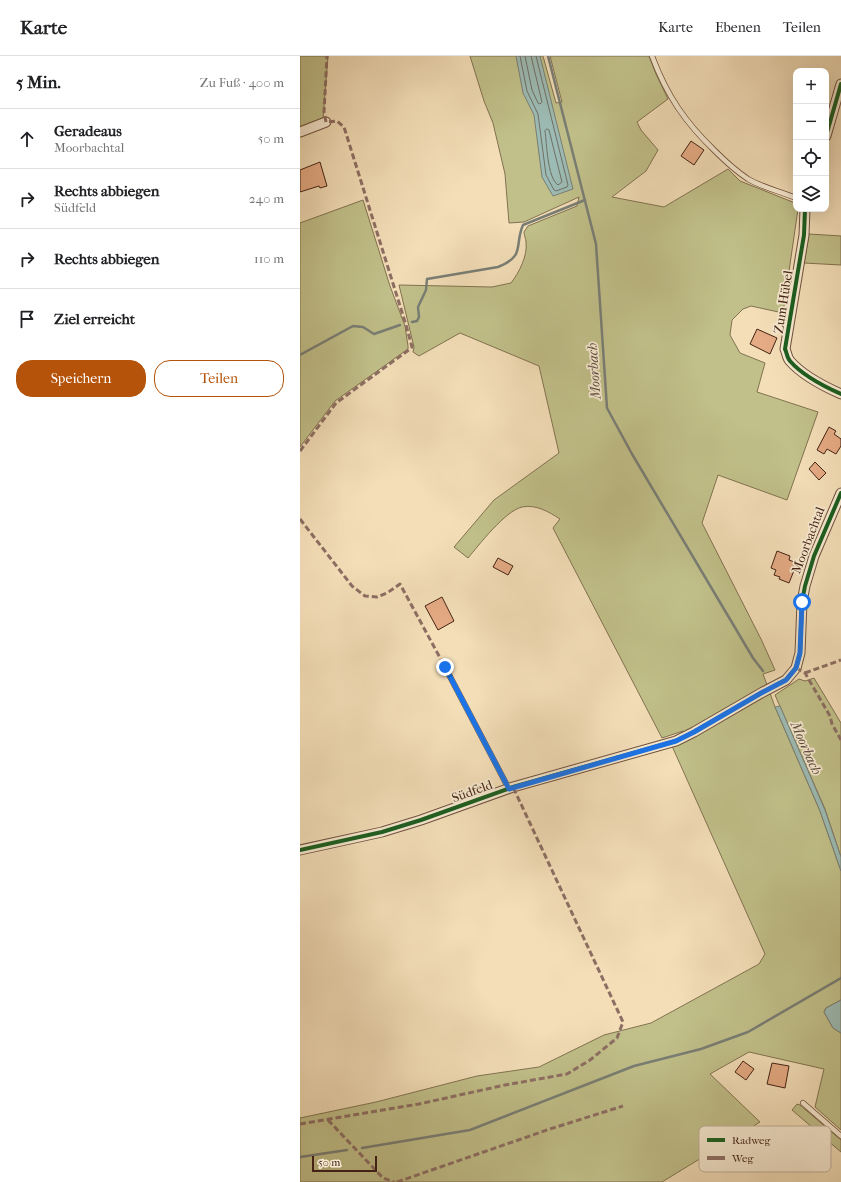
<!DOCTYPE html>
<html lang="de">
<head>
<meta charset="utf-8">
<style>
	body { margin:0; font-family:"IM FELL French Canon",serif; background:#f6f6f6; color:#202124 }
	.controls { position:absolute; right:12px; top:12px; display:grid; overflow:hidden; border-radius:8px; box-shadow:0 4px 16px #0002 }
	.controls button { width:36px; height:36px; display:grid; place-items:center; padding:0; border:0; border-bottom:1px solid #e0e0e0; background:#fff; color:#202124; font:20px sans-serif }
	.scale { position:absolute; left:12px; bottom:10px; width:65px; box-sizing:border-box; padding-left:4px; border:2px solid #442316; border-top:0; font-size:11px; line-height:14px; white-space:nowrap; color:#442316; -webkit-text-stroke:3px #f7ead1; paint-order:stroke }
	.stop { position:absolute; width:12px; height:12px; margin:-9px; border:3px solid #1a73e8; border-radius:50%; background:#fff }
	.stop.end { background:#1a73e8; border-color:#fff; box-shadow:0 1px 4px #0008 }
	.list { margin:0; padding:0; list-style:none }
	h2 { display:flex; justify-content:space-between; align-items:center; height:52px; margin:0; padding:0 16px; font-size:17px }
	h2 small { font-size:13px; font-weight:400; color:#757577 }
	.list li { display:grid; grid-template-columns:26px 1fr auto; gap:12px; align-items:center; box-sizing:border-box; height:60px; padding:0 16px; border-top:1px solid #e0e0e0 }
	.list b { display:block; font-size:15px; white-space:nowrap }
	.list p { margin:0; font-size:13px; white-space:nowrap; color:#757577 }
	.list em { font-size:13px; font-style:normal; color:#757577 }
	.actions { display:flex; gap:8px; padding:12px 16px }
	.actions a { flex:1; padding:9px 0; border:1px solid #b45309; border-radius:16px; text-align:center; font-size:14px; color:#b45309 }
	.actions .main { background:#b45309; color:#fff }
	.icon { flex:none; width:22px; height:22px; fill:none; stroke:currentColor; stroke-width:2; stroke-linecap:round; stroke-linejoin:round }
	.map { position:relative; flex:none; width:541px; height:1126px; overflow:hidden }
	header { display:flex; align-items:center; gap:24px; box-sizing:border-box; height:56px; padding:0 20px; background:#fff; border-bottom:1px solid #e0e0e0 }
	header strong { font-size:19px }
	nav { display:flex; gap:22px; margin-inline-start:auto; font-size:14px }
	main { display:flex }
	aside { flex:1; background:#fff }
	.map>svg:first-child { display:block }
</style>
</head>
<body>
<header>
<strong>Karte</strong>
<nav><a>Karte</a><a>Ebenen</a><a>Teilen</a></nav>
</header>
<main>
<aside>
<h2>5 Min.<small>Zu Fuß · 400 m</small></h2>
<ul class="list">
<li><svg class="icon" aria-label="ahead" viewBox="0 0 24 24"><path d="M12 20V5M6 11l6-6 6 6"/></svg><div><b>Geradeaus</b><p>Moorbachtal</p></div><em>50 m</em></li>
<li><svg class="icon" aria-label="right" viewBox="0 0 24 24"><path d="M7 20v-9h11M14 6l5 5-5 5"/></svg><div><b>Rechts abbiegen</b><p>Südfeld</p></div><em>240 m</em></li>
<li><svg class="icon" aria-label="right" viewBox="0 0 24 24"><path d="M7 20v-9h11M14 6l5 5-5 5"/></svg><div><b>Rechts abbiegen</b></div><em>110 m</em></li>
<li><svg class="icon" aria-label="arrive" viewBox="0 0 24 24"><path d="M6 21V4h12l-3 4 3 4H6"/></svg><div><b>Ziel erreicht</b></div></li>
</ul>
<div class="actions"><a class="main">Speichern</a><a>Teilen</a></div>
</aside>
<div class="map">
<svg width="541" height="1126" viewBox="0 0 541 1126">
	<rect width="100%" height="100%" fill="#f3deb8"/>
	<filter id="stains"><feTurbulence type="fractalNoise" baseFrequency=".005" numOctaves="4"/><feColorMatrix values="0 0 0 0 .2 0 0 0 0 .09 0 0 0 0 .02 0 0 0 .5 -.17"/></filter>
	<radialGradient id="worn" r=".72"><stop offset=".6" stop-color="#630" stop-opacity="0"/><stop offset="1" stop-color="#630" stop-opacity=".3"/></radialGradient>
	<g fill="#c1c08a" stroke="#827250">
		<polygon points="0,0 28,0 23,63 0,72"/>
		<path d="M170,0H243L256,47L262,46L250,0H349L356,18L368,43L337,66L341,74L358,94L346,115L312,141L364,151L428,113L440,125L495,147L496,153H498L483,257L451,250L443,253L432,264L430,279L440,297L465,307L457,336L518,356L487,444L418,419L402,467L461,583L475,614L463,618L475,651L520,755L541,815V944L526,952L524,956L533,972L541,977V1074L515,1051L524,1013L449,996L410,1018L460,1066L362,1126H0V1062L76,1046L177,1020L239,1011L304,979L351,967L459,908L465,898L372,690L387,684L383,675L362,682L253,472L260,463C249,456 236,448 222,451C205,455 179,489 168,502L154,491L194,444L259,397L239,310L160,277L119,300L113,296L114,291L99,229L192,231L211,227C219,217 228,199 226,186C226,183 224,179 224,176L228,170L277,150L279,141L224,166L209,167L205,118L193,67L184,45Z"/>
		<polygon points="63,144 90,230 105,270 108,290 108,293 35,345 0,391 0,167"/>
		<polygon points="509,178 541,180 541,209 504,207"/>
		<polygon points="514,622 541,667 541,801 525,753 475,639 499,623 505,625"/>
		<polygon points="497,1048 500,1049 541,1084 541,1096 492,1054"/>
	</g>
	<g fill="#9cbbb4" stroke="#797e75">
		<polygon points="216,0 240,0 273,133 253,140 242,121 234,59 223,37"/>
		<polygon points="480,650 525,754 541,801 541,815 520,755 475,651"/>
		<polygon points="541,944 541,977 533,972 524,956 526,952"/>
	</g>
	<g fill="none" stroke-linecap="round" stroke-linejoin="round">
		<g stroke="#706f65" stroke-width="1">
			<polyline points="220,0 227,35 238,58 246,119 254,134 256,135 267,131 268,129 236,0"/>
			<polyline points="225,0 232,34 238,47 240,48 242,46 231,0"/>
			<path d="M247,73L249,74L262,126L258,129C247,121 247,88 245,75Z"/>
		</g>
		<g stroke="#797e75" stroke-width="2.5">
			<polyline points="248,0 296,188 307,352 332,398 421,548 453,602 463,615"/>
			<path d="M112,266L117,265L119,261L118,251L126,234L127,223L198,211C226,200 214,189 223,169L285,144"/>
			<polyline points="0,299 53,270 63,271 74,278 100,269"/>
			<polyline points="62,1092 170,1074 334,1010 401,993 448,976 541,922"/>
			<polyline points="0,1101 47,1094"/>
		</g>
	</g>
	<g fill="#e5ab84" stroke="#442316">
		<polygon points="391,85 404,94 394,109 381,100"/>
		<polygon points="20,106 27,130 20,132 19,130 0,136 0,114"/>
		<polygon points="457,273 477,282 470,298 450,288"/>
		<polygon points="529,371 536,375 534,378 541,383 541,390 536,398 527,393 524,398 517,394"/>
		<polygon points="515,406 526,417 519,424 509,413"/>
		<polygon points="477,495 490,500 489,504 497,507 489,527 479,523 480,521 474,519 476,514 471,512"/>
		<polygon points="198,502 213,510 208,519 193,511"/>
		<polygon points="142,541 154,565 138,574 125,550"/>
		<polygon points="443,1005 454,1013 446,1024 435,1016"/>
		<polygon points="472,1007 489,1010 485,1032 467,1028"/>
	</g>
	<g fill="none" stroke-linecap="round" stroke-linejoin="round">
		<g stroke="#70523e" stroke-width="6">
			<g id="service">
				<path d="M352,0C367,40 385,66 415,95C425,105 436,115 448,123C461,131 482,136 496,142"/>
				<polyline points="145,611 209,733"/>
				<polyline points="503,1047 541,1080"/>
			</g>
		</g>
		<g stroke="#70523e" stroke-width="11">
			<g id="minor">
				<polyline points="0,76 26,66"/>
				<polyline points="526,80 541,28"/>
				<path d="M505,153L504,179L485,293C487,297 487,302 490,305C503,320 523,330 541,338"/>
				<polyline points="0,794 82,776 121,764 213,731 376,685 394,676 463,636 486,624 496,612 500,597 502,546 505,530 514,500 541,437"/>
			</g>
		</g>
		<use href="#service" stroke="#f7ead1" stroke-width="4.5"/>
		<use href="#minor" stroke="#f7ead1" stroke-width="9"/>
		<g stroke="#8d6e63" stroke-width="3" stroke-dasharray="6 3" stroke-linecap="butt">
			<polyline points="0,395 36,347 110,293 112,291 106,269 44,71 37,65 26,66 24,56 27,0"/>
			<polyline points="0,463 52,530 65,540 77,541 87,537 100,528 145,611"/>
			<polyline points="496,612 505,617 530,660 532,668 541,684"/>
			<polyline points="505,617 541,604"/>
			<polyline points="28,1064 83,1122 94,1126"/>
			<polyline points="0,1068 119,1048 205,1029 267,1018 290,1004 317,982 323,966 213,731"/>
			<polyline points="97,1126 250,1073 323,1050"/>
		</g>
		<g stroke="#f7ead1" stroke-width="6">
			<g id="cycleway">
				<polyline points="526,80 541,28"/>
				<path d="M505,153L504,179L485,293C487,297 487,302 490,305C503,320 523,330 541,338"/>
				<polyline points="0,794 82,776 121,764 213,731 376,685 394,676 463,636 486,624 496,612 500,597 502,546 505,530 514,500 541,437"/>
			</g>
		</g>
		<use href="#cycleway" stroke="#1b5e20" stroke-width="4"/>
	</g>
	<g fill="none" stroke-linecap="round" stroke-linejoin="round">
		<polyline stroke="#1a73e8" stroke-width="5" points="145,611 209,733 376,685 394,676 463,636 486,624 496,612 500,597 502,546"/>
	</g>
	<g text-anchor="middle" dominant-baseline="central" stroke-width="3.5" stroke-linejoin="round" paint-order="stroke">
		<g font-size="13" fill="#442316" stroke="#f7ead1">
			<text transform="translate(483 246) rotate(-81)">Zum Hübel</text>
			<text transform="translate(508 484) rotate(-69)">Moorbachtal</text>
			<text transform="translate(172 735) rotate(-20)">Südfeld</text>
		</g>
		<g font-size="14" font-style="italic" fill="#5a493e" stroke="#f7ead1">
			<text transform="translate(294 315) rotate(-94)">Moorbach</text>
			<text transform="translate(506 692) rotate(66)">Moorbach</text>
		</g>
	</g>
	<rect x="399" y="1070" width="132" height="46" rx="6" fill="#f7ead1" stroke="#c1ae99" stroke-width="1"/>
	<rect x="407" y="1082" width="18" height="4" fill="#1b5e20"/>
	<rect x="407" y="1100" width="18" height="4" fill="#8d6e63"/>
	<g font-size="11" fill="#442316">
		<text x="432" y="1088">Radweg</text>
		<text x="432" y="1106">Weg</text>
	</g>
	<rect width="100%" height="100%" filter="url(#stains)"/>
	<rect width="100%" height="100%" fill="url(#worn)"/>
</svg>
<div class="controls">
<button>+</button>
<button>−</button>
<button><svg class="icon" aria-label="locate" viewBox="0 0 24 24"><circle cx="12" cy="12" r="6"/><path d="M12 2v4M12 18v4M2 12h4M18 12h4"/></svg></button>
<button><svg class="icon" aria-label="layers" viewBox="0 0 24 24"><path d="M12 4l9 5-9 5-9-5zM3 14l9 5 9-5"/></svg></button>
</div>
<div class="scale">50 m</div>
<div class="stop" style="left:502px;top:546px"></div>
<div class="stop end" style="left:145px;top:611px"></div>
</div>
</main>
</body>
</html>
